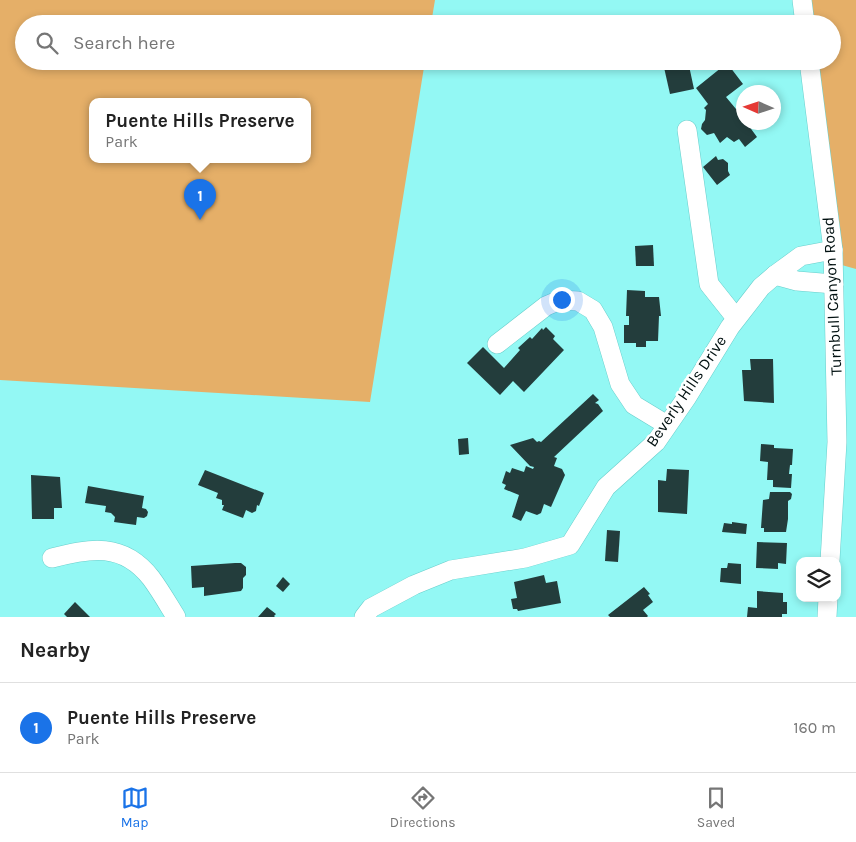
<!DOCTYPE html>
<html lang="en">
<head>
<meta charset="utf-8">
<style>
	body { margin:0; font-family:Karla,sans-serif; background:#f6f6f6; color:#222 }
	.controls { position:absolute; right:15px; bottom:15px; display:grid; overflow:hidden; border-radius:10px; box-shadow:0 2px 8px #0003 }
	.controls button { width:45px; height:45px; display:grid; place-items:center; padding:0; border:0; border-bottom:1px solid #e0e0e0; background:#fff; color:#222; font:25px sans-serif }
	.compass { position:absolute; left:736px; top:85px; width:45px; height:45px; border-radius:50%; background:#fff; box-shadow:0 2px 8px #0003; rotate:273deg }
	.you { position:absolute; left:561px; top:299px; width:18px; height:18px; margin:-12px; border:4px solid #fff; border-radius:50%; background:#1a73e8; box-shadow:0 0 0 8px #1a73e833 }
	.badge { display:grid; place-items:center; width:32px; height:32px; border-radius:50%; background:#1a73e8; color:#fff; font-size:16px; font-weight:700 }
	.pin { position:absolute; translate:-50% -41px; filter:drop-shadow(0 1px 2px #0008) }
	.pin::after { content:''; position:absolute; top:26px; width:18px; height:15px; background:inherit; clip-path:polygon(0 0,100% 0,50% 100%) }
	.popup { position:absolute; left:89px; top:98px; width:222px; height:65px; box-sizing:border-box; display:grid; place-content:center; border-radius:10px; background:#fff; filter:drop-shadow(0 1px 4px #0005); font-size:16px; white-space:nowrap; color:#767676 }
	.popup b { font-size:19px; color:#222 }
	.popup::after { content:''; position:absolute; left:50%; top:100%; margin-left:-10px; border:10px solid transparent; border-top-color:#fff }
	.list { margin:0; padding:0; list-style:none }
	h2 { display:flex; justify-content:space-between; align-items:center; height:65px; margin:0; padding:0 20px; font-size:21px }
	h2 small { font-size:16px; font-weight:400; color:#767676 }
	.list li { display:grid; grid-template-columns:32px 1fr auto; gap:15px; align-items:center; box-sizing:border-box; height:90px; padding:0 20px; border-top:1px solid #e0e0e0 }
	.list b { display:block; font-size:19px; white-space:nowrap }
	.list p { margin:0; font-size:16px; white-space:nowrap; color:#767676 }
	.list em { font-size:16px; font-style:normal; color:#767676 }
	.icon { flex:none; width:28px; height:28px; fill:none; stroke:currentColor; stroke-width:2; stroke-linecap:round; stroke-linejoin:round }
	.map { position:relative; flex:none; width:856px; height:617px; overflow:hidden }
	.search { position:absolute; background:#fff; box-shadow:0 2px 8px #0003; left:15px; right:15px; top:15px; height:55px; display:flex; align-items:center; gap:12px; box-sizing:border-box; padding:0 18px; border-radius:28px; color:#767676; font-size:19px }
	.sheet { height:155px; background:#fff }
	nav { display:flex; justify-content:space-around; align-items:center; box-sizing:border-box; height:70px; border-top:1px solid #e0e0e0; background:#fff; font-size:14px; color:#767676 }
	nav a { display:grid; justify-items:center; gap:2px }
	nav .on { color:#1a73e8 }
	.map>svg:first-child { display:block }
</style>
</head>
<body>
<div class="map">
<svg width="856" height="617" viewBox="0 0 856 617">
	<rect width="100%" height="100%" fill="#93f8f4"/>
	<g fill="#e5af68" fill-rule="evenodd">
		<path d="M0,0H435L431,24H24V61H425L370,402L0,380ZM92,101H308V159H92Z"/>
		<polygon points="806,0 856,0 856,269 831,262 812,61 832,61 832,24 809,24"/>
	</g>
	<g fill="#233d3c">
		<polygon points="672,61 688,61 694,89 670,94 663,63"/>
		<polygon points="727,63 743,84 726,97 736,109 744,110 744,122 746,122 757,137 745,147 739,139 734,142 727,137 720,143 714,133 707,135 701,129 702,124 705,120 706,110 704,108 708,104 696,88"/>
		<polygon points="716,156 718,160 723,159 728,163 728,171 730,175 717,185 703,167"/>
		<polygon points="653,245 654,266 636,266 635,246"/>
		<polygon points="627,290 645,291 645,297 659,297 661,316 659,316 658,341 646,341 646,347 636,347 636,343 624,343 624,325 629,325 629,316 626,316"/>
		<polygon points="546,327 555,336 553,339 564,350 524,392 513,381 500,395 467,363 483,347 504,368 520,350 518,348 530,337 532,339 542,328 543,330"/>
		<polygon points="750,359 773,359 774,403 744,401 742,370 751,370"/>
		<polygon points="593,394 599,400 595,403 598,404 603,411 554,457 557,458 554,466 562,469 565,475 551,507 544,504 541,513 537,515 526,511 521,521 512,517 519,495 504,489 506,485 502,483 506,471 510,473 512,468 524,472 526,466 533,469 534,467 530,466 510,445 533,438 537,442 539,441 541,442"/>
		<polygon points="468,438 469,454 459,455 458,439"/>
		<polygon points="761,444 774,445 774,448 793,449 792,465 790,465 789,474 792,474 791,488 773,487 773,480 767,480 768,462 760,461"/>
		<polygon points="667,469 689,470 687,514 658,512 658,480 666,481"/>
		<polygon points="205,470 264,493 259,506 257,505 256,511 252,513 246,510 243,518 222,510 224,505 222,505 222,500 216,498 218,493 198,485"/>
		<polygon points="31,475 60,477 62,508 54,508 54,519 32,519"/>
		<polygon points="88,486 144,496 142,508 146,509 148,512 147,516 144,518 137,517 136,525 114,522 115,517 111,513 105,512 106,506 85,503"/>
		<polygon points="770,492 790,492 792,494 791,499 788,501 788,519 786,532 764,532 764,528 761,528 763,500 769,499"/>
		<polygon points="732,522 747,524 746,534 722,532 724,523 732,524"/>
		<polygon points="607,530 620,531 618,562 605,561"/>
		<polygon points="757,542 787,543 786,564 778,563 778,569 756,568"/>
		<polygon points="235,563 241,563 246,567 246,575 243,578 243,588 241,591 204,596 204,587 192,588 191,566"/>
		<polygon points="728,563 741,564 741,584 720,582 721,568 727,568"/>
		<polygon points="544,575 546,583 557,581 561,603 518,611 517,609 513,609 511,599 517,598 514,582"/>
		<polygon points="283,577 290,584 283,592 276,586"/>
		<polygon points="644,587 650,594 648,595 653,602 643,610 648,616 647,617 610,617 608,615"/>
		<polygon points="757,591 783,593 783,602 787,602 787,614 782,614 782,617 747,617 748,607 757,608"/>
		<polygon points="75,602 90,617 67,617 64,614"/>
		<polygon points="267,607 276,614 274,616 275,617 258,617"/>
	</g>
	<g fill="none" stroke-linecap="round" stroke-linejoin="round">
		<g stroke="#68cecb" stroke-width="20">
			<g id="minor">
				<polyline points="802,0 805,24"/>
				<polyline points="809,61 833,250 837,442 830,561"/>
				<polyline points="687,130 709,284 736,318"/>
				<polyline points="775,275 797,281 834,284"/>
				<polyline points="497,344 546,306 560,300 578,301 593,310 603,327 620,384 634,405 667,425"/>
				<path d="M52,558C90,548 123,542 151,578C160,590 168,604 176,617"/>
				<polyline points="364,617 371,608 414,585 451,570 525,558 570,545 606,487 656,442 687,397 730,327 761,287 775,275 801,256 833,250"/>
				<polyline points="827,617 828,598"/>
			</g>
		</g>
		<use href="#minor" stroke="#fff" stroke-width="19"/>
	</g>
	<g text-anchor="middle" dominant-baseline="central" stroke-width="5" stroke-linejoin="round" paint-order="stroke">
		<g font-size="16" fill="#001010" stroke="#fff">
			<text transform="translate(832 296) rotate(-93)">Turnbull Canyon Road</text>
			<text transform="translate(686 391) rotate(-56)">Beverly Hills Drive</text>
		</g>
	</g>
</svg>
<div class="controls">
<button><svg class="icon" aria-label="layers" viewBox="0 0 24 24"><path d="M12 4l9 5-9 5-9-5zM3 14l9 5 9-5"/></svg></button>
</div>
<svg class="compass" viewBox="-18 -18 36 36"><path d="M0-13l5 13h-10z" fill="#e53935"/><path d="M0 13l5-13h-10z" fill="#767676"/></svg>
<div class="you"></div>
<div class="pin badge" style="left:200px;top:220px">1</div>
<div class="popup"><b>Puente Hills Preserve</b>Park</div>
<div class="search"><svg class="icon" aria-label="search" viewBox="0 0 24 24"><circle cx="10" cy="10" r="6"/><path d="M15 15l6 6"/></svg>Search here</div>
</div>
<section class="sheet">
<h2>Nearby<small></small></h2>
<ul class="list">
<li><span class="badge">1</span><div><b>Puente Hills Preserve</b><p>Park</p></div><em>160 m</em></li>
</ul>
</section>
<nav>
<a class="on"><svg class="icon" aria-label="map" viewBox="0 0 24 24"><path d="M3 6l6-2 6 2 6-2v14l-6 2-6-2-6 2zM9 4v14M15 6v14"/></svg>Map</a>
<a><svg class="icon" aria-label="directions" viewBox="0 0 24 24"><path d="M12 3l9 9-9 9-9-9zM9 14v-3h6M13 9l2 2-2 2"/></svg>Directions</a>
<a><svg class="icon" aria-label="saved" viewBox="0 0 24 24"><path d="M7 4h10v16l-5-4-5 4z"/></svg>Saved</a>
</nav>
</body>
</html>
